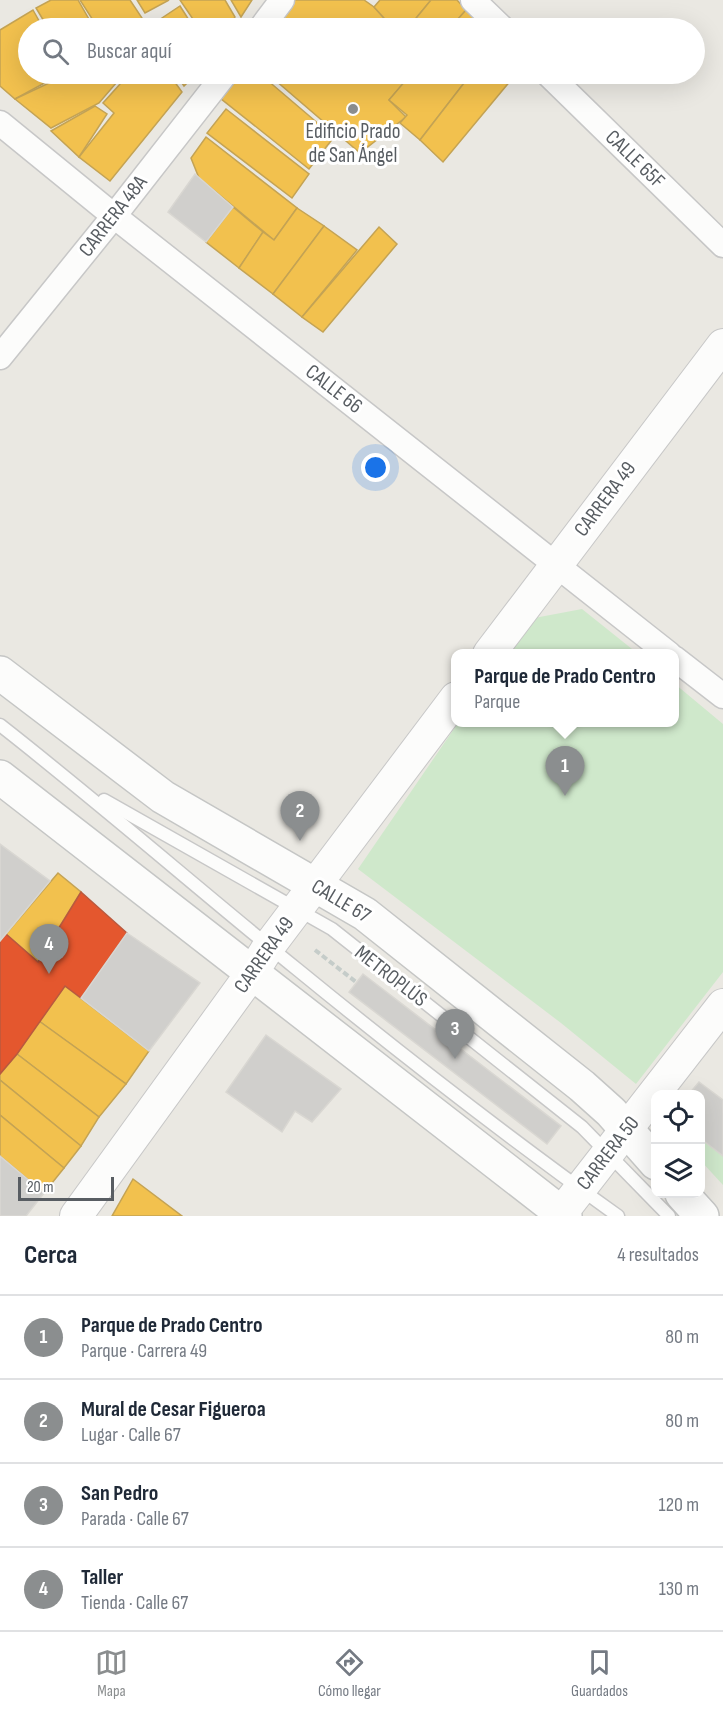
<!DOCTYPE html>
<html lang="es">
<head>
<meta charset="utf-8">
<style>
	body { margin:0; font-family:"Sofia Sans Condensed",sans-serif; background:#f2f2f3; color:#1f2937 }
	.controls { position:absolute; right:18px; bottom:18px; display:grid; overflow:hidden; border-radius:12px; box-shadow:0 6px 24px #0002 }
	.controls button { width:54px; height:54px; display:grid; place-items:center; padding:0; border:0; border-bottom:2px solid #e0e1e3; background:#fff; color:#1f2937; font:30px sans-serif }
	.scale { position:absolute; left:18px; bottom:15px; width:96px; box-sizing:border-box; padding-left:6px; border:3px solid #585d62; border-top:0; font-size:16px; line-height:21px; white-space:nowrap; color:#585d62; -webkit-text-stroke:4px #fff; paint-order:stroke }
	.you { position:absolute; left:376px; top:468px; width:21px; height:21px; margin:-15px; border:4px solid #fff; border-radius:50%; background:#1a73e8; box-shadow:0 0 0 9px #1a73e833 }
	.badge { display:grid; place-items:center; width:39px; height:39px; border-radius:50%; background:#8b8e8f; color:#fff; font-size:20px; font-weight:700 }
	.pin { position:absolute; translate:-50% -50px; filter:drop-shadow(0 2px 3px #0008) }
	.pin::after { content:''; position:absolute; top:32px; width:21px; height:18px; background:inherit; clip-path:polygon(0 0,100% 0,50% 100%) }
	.popup { position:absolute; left:451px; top:649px; width:228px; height:78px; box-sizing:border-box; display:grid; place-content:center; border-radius:12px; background:#fff; filter:drop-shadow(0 2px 4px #0005); font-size:20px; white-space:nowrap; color:#747a83 }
	.popup b { font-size:22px; color:#1f2937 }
	.popup::after { content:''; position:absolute; left:50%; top:100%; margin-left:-12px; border:12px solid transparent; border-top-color:#fff }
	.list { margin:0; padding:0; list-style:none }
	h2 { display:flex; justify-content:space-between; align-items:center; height:78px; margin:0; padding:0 24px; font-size:26px }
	h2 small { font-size:20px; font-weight:400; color:#747a83 }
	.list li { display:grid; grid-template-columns:39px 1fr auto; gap:18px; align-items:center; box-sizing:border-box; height:84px; padding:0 24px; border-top:2px solid #e0e1e3 }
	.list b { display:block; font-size:22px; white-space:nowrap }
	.list p { margin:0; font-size:20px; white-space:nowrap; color:#747a83 }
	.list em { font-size:20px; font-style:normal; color:#747a83 }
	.icon { flex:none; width:33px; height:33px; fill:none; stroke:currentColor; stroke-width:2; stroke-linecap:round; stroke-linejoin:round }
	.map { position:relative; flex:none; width:723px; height:1216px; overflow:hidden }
	.search { position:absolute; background:#fff; box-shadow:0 6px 24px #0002; left:18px; right:18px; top:18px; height:66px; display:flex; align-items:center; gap:15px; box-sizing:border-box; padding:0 21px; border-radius:33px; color:#747a83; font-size:22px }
	.sheet { height:414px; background:#fff }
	nav { display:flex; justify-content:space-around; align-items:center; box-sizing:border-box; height:84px; border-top:2px solid #e0e1e3; background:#fff; font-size:16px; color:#747a83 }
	nav a { display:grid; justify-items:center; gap:3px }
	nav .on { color:#8b8e8f }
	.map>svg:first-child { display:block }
</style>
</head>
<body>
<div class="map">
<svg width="723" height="1216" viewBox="0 0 723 1216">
	<rect width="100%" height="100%" fill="#eae8e2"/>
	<g fill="#cfe8cb">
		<polygon points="582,609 637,653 505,654 529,619"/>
		<polygon points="675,684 723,724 723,972 636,1084 561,1023 358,869 458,723 674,722"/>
		<polygon points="700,1139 723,1156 723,1185 701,1161"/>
	</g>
	<g fill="#f2c14e" stroke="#c4a354" stroke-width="1.5">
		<polygon points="51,0 78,0 94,28 48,28 36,8"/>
		<polygon points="80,0 130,0 142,18 129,28 98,28"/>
		<polygon points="137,0 169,0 145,13"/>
		<polygon points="180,0 225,0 235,17 228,28 199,28"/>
		<polygon points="231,0 252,0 241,17"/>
		<polygon points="293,0 364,0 374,7 393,28 270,28"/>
		<polygon points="380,0 431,0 408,28 393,28 374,7"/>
		<polygon points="431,0 457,0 466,10 450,28 408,28"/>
		<polygon points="180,6 194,28 147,28"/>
		<polygon points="33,10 43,28 28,28 28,74 61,74 15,99 0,86 0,30"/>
		<polygon points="466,10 488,28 450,28"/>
		<polygon points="68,74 122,74 123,75 99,103 51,128 15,99"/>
		<polygon points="129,74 169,74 182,92 110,181 79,157 114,113 103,103"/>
		<polygon points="176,74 196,74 184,86"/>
		<polygon points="238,74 260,74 334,137 309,169 220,98"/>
		<polygon points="268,74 412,74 389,100 406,117 360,153"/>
		<polygon points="411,74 471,74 420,140 400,123 407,115 389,100"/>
		<polygon points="471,74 516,74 443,162 420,140"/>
		<polygon points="95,106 107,114 79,157 51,131"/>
		<polygon points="226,109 309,174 292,198 207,133"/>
		<polygon points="206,137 297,208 274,240 199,178 191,158"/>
		<polygon points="233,207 263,232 239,268 206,242"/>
		<polygon points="297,208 324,226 273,294 239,268 263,232 274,240"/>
		<polygon points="324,226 357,250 302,317 273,294"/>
		<polygon points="379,227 397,244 323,332 302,317"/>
		<polygon points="58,873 81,892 38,962 6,934"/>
		<polygon points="65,986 149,1051 126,1084 39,1021"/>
		<polygon points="39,1021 126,1084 99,1117 17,1054"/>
		<polygon points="17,1054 99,1117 81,1146 0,1080 0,1074"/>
		<polygon points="0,1080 81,1146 64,1168 0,1115"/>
		<polygon points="0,1115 64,1168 44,1193 0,1156"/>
		<polygon points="133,1179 182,1216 112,1216"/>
	</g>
	<polygon fill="#e4572e" stroke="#ba593e" stroke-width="1.5" points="81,892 127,933 81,998 65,986 17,1054 0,1074 0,941 6,934 38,962"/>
	<g fill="#d0cfcc" stroke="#d9d7d2" stroke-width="1.5">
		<polygon points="195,174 233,207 206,242 168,212"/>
		<polygon points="0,844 50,881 0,941"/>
		<polygon points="127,933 200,983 149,1051 81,998"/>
		<polygon points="363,974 561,1126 547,1144 349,992"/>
		<polygon points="266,1035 341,1089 312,1122 295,1111 282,1132 226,1092"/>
		<polygon points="699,1082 723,1100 723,1156 700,1138 700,1094 689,1094"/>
		<polygon points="0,1156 44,1193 26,1216 0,1216"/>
	</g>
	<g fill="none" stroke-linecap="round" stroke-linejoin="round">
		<g stroke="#c7c7c7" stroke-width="15">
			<g id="service">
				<path d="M0,725C101,804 198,889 298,970C402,1055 509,1138 618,1216"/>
				<polyline points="104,800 332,929 582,1127 669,1216"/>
			</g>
		</g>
		<g stroke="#c7c7c7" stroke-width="27">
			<g id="minor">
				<polyline points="473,0 502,28"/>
				<polyline points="261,28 282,0"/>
				<polyline points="548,74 723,245"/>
				<polyline points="0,123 114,216 669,654"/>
				<polyline points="0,357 114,216 225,74"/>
				<polyline points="674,658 723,696"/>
			</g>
		</g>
		<g stroke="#c7c7c7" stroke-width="34">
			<g id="tertiary">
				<polyline points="489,654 723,345"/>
				<polyline points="76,1216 252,973 269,946 456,698"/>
				<polyline points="559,1216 723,1005"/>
			</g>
		</g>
		<g stroke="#c5c6c5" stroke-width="36">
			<g id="secondary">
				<polyline points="0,673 163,797 365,914 582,1086 611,1112 656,1163"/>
				<polyline points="0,777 565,1216"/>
				<polyline points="682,1194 702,1216"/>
			</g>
		</g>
		<polyline stroke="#c5ccc9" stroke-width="4" stroke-dasharray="6 3" stroke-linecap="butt" points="315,950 356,982"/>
		<use href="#service" stroke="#fcfcfb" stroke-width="12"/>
		<use href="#minor" stroke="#fcfcfb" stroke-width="24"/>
		<use href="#tertiary" stroke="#fcfcfb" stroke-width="32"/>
		<use href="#secondary" stroke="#fcfcfb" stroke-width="33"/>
	</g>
	<circle fill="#8b8e8f" stroke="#fff" stroke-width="2" cx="353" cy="109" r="6"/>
	<g text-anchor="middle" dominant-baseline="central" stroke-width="6" stroke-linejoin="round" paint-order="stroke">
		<g font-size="21" fill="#585d62" stroke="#fff">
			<text x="353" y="131">Edificio Prado<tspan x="353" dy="24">de San Ángel</tspan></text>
		</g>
		<g font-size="21" fill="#585d62" stroke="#fff">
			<text transform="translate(635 159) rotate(44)">CALLE 65F</text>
			<text transform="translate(113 216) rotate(-52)">CARRERA 48A</text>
			<text transform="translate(334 389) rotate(38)">CALLE 66</text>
			<text transform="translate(605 499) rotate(-53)">CARRERA 49</text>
			<text transform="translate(341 901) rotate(31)">CALLE 67</text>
			<text transform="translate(264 955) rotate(-55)">CARRERA 49</text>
			<text transform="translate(391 976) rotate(38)">METROPLÚS</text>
			<text transform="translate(608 1153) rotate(-52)">CARRERA 50</text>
		</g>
	</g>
</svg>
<div class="controls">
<button><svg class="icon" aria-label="locate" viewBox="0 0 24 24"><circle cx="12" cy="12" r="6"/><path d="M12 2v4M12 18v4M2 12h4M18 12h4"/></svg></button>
<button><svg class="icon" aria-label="layers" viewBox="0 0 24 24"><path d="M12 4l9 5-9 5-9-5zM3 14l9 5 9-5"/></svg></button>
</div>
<div class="scale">20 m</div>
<div class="you"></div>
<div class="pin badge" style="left:565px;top:796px">1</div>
<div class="popup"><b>Parque de Prado Centro</b>Parque</div>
<div class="pin badge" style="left:300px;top:841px">2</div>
<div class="pin badge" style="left:455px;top:1059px">3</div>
<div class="pin badge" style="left:49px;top:974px">4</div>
<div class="search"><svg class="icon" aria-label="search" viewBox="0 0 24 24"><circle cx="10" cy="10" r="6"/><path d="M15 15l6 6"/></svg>Buscar aquí</div>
</div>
<section class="sheet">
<h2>Cerca<small>4 resultados</small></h2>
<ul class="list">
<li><span class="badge">1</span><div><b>Parque de Prado Centro</b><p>Parque · Carrera 49</p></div><em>80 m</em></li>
<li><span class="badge">2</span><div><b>Mural de Cesar Figueroa</b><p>Lugar · Calle 67</p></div><em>80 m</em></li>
<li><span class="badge">3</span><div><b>San Pedro</b><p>Parada · Calle 67</p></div><em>120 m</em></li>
<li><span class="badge">4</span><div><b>Taller</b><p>Tienda · Calle 67</p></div><em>130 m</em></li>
</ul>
</section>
<nav>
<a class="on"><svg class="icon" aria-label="map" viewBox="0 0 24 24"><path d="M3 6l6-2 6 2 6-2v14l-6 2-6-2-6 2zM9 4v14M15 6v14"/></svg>Mapa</a>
<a><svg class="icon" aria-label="directions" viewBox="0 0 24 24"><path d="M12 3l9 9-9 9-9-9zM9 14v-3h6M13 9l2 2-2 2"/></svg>Cómo llegar</a>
<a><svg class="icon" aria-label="saved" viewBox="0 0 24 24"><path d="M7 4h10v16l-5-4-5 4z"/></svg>Guardados</a>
</nav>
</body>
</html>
